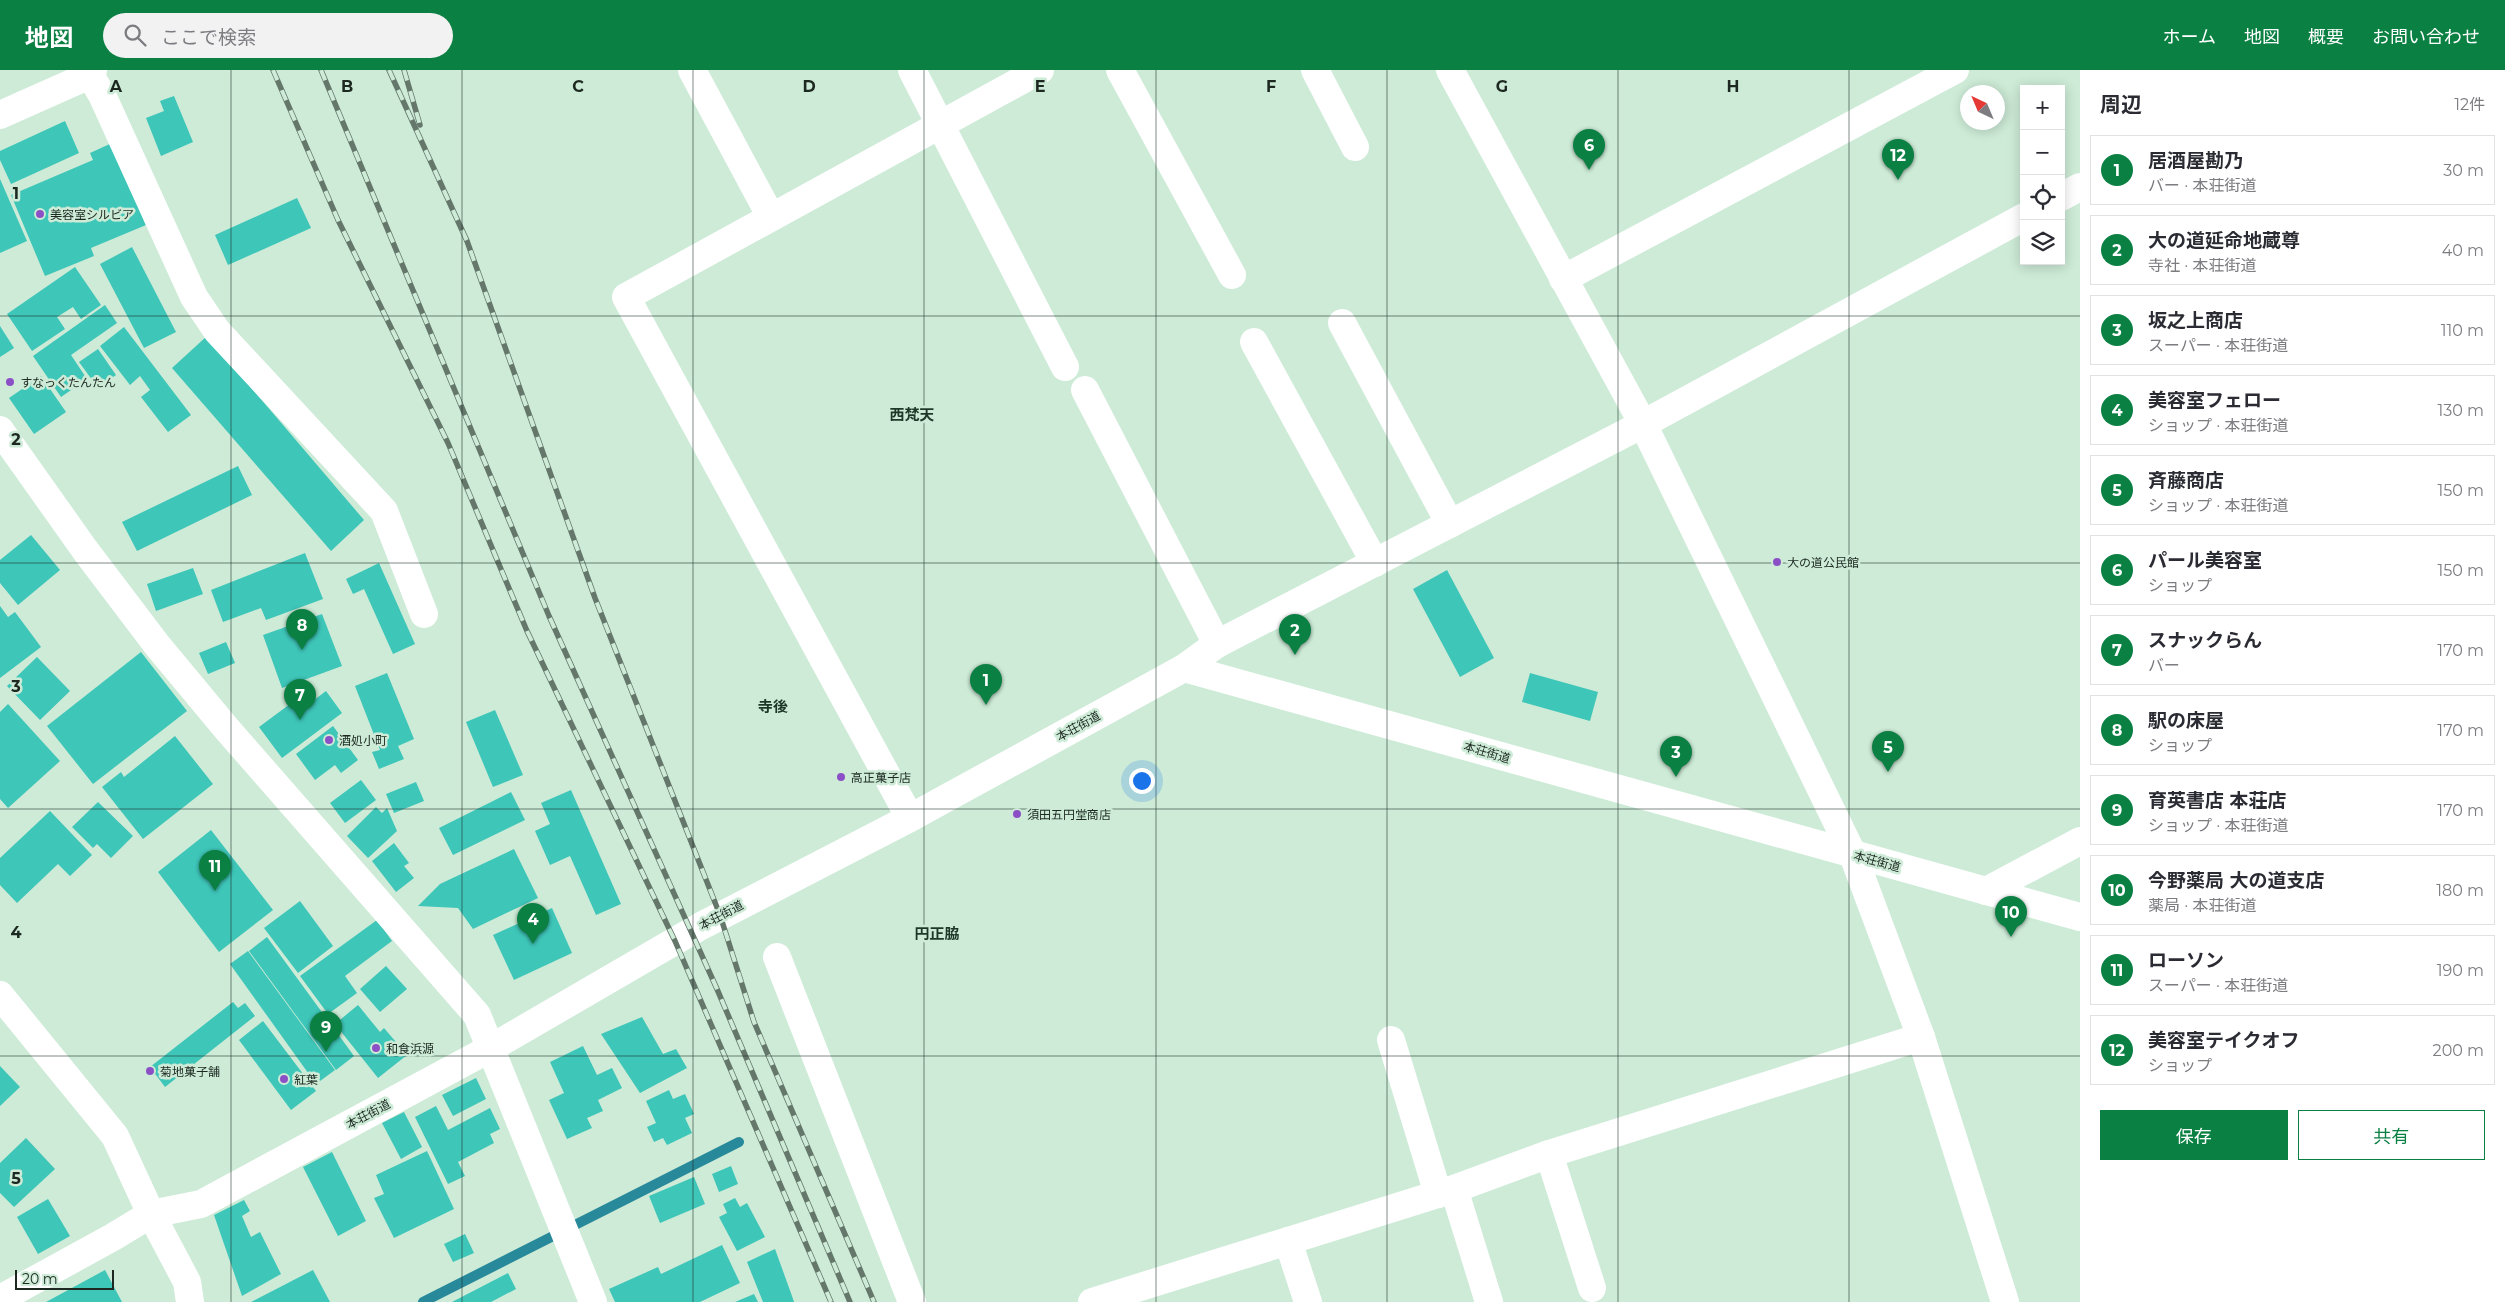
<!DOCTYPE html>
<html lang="ja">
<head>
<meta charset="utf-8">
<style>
	body { margin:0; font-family:Montserrat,"Noto Sans JP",sans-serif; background:#f2f2f3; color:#2b2b33 }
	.controls { position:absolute; right:15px; top:15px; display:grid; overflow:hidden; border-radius:0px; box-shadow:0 2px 12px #0003 }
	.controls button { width:45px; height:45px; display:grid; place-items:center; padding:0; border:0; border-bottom:1px solid #e1e1e2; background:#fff; color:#2b2b33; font:25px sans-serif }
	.compass { position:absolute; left:1960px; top:15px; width:45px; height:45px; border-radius:50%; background:#fff; box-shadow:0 2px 12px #0003; rotate:316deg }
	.scale { position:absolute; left:15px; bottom:12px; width:99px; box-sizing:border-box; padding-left:5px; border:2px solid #1c2820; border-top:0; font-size:14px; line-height:18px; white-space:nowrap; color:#1c2820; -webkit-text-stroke:4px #cdebd7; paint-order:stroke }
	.you { position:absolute; left:1141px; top:710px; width:18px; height:18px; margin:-12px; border:4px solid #fff; border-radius:50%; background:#1a73e8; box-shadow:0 0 0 8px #1a73e833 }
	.badge { display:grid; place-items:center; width:32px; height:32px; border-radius:50%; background:#0b8043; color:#fff; font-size:16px; font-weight:700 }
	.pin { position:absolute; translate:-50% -41px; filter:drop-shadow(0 1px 2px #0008) }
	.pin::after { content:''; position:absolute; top:26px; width:18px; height:15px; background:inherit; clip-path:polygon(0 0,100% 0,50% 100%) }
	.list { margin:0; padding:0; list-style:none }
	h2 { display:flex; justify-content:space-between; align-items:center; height:65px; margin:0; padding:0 20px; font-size:21px }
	h2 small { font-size:16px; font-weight:400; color:#7c7c81 }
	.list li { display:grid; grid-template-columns:32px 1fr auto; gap:15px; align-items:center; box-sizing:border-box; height:70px; margin:0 10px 10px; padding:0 10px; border:1px solid #e1e1e2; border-radius:0px }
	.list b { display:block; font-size:19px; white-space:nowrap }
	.list p { margin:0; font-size:16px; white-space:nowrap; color:#7c7c81 }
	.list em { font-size:16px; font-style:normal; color:#7c7c81 }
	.actions { display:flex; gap:10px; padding:15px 20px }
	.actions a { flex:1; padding:11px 0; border:1px solid #0b8043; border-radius:0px; text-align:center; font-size:18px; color:#0b8043 }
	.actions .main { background:#0b8043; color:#fff }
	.icon { flex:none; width:28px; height:28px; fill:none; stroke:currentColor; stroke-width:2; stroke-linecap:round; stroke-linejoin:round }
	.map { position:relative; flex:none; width:2080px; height:1232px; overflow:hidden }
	header { display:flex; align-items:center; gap:30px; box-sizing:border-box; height:70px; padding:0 25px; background:#0b8043; color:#fff }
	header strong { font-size:24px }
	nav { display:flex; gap:28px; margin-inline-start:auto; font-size:18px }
	.search { width:350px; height:45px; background:#f2f2f3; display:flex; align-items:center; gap:12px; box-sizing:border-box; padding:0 18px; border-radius:28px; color:#7c7c81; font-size:19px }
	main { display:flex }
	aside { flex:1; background:#fff }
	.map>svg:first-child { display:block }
</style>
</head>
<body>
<header>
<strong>地図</strong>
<div class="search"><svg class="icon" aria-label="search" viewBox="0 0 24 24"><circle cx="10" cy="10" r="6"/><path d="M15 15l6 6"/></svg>ここで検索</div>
<nav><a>ホーム</a><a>地図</a><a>概要</a><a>お問い合わせ</a></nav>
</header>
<main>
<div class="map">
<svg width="2080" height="1232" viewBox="0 0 2080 1232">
	<rect width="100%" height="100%" fill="#cdebd7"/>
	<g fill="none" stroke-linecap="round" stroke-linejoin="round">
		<polyline stroke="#28899a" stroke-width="10" points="423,1232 739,1072"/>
	</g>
	<g fill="#3ec6b9">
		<polygon points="174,26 193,72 161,86 146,48 164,41 160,31"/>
		<polygon points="65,51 79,83 11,114 0,90 0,81"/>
		<polygon points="112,73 146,155 91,178 94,186 45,206 11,125 93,90 90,83"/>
		<polygon points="0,109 27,171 0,183"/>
		<polygon points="297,128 311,158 228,195 215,165"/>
		<polygon points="132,177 176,262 144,278 100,194"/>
		<polygon points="75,197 101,235 81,249 73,237 57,247 65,259 32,281 7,244"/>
		<polygon points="105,235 117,253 71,285 87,309 61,327 33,286"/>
		<polygon points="0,256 14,278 0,287"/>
		<polygon points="124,257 191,345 168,362 141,327 150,320 140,306 130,315 100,276"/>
		<polygon points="207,266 364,450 331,481 172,298"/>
		<polygon points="98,279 116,305 98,318 79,292"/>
		<polygon points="41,306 66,342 34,364 9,328"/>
		<polygon points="238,396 252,425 137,481 122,452"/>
		<polygon points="31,465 60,500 18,535 0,513 0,490"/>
		<polygon points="305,483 323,529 266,550 261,538 223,552 211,520"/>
		<polygon points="379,493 415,574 393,584 364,519 353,524 346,509"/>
		<polygon points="193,498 203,524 156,541 147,514"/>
		<polygon points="1447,500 1494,588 1460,607 1413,519"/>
		<polygon points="0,536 8,547 15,542 41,577 0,608"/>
		<polygon points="322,544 342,596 282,618 263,565"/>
		<polygon points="226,572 235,593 208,604 199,583"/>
		<polygon points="141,582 187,641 93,714 47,656"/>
		<polygon points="37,587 70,621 40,650 7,616"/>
		<polygon points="387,603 414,669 398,676 404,689 379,699 372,682 380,680 355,616"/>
		<polygon points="1530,603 1598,622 1590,651 1522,632"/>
		<polygon points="326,621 342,643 282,688 259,657 290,634 297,643"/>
		<polygon points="8,634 60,691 8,738 0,729 0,642"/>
		<polygon points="495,640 523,705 493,717 466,652"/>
		<polygon points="333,656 358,690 341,703 335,695 315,710 296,684"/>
		<polygon points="175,666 213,714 143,769 102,717 121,702 124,707"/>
		<polygon points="361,710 376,730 345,753 330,733"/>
		<polygon points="416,712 424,731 394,743 386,724"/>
		<polygon points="571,720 621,834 596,845 570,786 550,795 535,761 550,754 541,733"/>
		<polygon points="511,722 525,750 453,785 439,758"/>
		<polygon points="98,732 133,766 111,788 97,774 93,778 72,757"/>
		<polygon points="376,737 382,743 387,738 397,761 368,788 347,766"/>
		<polygon points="50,741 92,785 70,806 58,794 17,833 0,815 0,788"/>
		<polygon points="211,760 273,840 219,882 158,802"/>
		<polygon points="394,773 409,793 404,796 414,808 396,822 372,791"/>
		<polygon points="514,779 538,828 473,859 458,838 418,836 440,814"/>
		<polygon points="300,831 333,876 298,903 264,858"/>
		<polygon points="552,838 572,883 514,910 493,865"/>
		<polygon points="377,850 392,871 345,906 357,923 328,944 300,906"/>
		<polygon points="267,867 354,986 336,1000 249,881"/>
		<polygon points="248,881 335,1000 316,1014 230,894"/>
		<polygon points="386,896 407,919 380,942 360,919"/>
		<polygon points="233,932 238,938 245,933 255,946 165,1017 150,997"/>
		<polygon points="358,935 380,962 384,958 407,985 378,1008 335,954"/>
		<polygon points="642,947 663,984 676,979 687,998 640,1023 601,964"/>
		<polygon points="263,951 316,1021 291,1040 239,970"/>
		<polygon points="583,976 597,1005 612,998 622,1018 598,1030 603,1041 587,1048 592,1058 567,1069 549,1030 564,1023 550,992"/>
		<polygon points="0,996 20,1017 0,1036"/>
		<polygon points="476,1008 486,1029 453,1046 442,1025"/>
		<polygon points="669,1020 673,1029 685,1024 694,1044 685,1048 692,1063 667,1075 663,1068 654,1072 647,1057 656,1053 646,1031"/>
		<polygon points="436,1036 448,1060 490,1038 500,1059 490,1064 494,1073 458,1092 465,1106 448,1114 415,1047"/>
		<polygon points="404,1042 422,1077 401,1089 382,1053"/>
		<polygon points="26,1068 55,1099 14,1137 0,1123 0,1093"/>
		<polygon points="427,1081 454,1139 394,1168 374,1128 384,1124 376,1105"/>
		<polygon points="332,1082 366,1151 338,1166 303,1097"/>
		<polygon points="731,1096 738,1114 719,1122 712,1104"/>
		<polygon points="694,1107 705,1134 660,1153 649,1126"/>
		<polygon points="735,1128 740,1137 747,1133 765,1167 737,1181 719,1147 727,1143 723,1134"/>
		<polygon points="48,1129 70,1166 38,1184 17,1147"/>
		<polygon points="244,1130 250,1141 242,1146 251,1167 260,1162 281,1204 242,1226 214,1145"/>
		<polygon points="465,1164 474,1183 453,1192 444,1174"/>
		<polygon points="722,1175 740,1213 700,1232 615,1232 609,1219 658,1197 661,1204"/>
		<polygon points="775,1179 792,1226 794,1232 763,1232 747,1192"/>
		<polygon points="105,1200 122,1232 46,1232"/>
		<polygon points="313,1200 330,1232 251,1232"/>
		<polygon points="508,1203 516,1219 491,1232 452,1232"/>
		<polygon points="754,1224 758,1232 735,1232"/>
	</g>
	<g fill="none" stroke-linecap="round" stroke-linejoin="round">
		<g stroke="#fff" stroke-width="28">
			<polyline points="692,0 771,147"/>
			<polyline points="912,0 1065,297"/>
			<polyline points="1120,0 1232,205"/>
			<polyline points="1315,0 1355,77"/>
			<polyline points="1450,0 1643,354 1853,785 1921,967 2005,1232"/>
			<polyline points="90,5 102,25 194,227 217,261 384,441 424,544"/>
			<polyline points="0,45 90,5 93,0"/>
			<polyline points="2061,127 2080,117"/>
			<polyline points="1563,209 1955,0"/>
			<polyline points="1342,253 1450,454"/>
			<polyline points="1254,272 1375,493"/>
			<polyline points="1085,320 1217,574"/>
			<polyline points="0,360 85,480 157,575 226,658 477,945 593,1232"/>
			<polyline points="1184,598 2080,847"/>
			<polyline points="910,748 626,227 1040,0"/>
			<polyline points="1986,821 2080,771"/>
			<polyline points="777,887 912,1232"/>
			<polyline points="1391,970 1438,1124"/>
			<polyline points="1549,1084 1592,1218"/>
			<polyline points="1454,1119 1489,1232"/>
			<polyline points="0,1229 113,1167 151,1144 201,1134 491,978 701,856 910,748 1184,598 1217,574 1643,354 2024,147"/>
			<polyline points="1092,1232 1288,1171"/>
			<polyline points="1308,1232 1288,1171 1454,1119 1549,1084 1921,967"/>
		</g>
		<polyline stroke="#fff" stroke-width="28" points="0,925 115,1066 151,1144 187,1212 190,1232"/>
		<g stroke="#64776a" stroke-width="5.5">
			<g id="rail">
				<polyline points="273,0 338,150 448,373 527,561 675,871 831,1232"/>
				<polyline points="321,0 549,546 717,919 850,1232"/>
				<polyline points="389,0 467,171 595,528 720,845 754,952 874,1232"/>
				<polyline points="404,0 420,55"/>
			</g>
		</g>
		<use href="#rail" stroke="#cdebd7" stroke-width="4" stroke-dasharray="11" stroke-linecap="butt"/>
	</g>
	<path fill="none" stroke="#1c2820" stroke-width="1" stroke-opacity="0.55" d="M231,0V1232M462,0V1232M693,0V1232M924,0V1232M1156,0V1232M1387,0V1232M1618,0V1232M1849,0V1232M0,246H2080M0,493H2080M0,739H2080M0,986H2080"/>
	<g fill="#8c50c6" stroke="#cdebd7" stroke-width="2">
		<circle cx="40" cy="144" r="5"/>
		<circle cx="10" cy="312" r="5"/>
		<circle cx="1777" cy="492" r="5"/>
		<circle cx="329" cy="670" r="5"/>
		<circle cx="841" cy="707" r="5"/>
		<circle cx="1017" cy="744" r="5"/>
		<circle cx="376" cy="978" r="5"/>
		<circle cx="150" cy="1001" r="5"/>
		<circle cx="284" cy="1009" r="5"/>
	</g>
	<g text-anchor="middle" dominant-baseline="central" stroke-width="5" stroke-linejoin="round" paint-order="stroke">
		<g font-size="12" fill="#1c2820" stroke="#cdebd7" text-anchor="start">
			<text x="50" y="144">美容室シルビア</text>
			<text x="20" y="312">すなっくたんたん</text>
			<text x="1787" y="492">大の道公民館</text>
			<text x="339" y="670">酒処小町</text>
			<text x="851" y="707">高正菓子店</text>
			<text x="1027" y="744">須田五円堂商店</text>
			<text x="386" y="978">和食浜源</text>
			<text x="160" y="1001">菊地菓子舗</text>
			<text x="294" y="1009">紅葉</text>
		</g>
		<g font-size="12" fill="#1c2820" stroke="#cdebd7">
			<text transform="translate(1078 656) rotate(-29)">本荘街道</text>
			<text transform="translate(1487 682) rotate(16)">本荘街道</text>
			<text transform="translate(1877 791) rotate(15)">本荘街道</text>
			<text transform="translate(721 845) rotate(-28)">本荘街道</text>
			<text transform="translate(368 1044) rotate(-28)">本荘街道</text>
		</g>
		<g font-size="15" font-weight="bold" fill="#1e3728" stroke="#cdebd7">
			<text x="912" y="344">西梵天</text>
			<text x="773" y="636">寺後</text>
			<text x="937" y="863">円正脇</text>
		</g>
	</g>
	<g font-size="16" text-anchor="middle" font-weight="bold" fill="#1c2820" stroke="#cdebd7" stroke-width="5" stroke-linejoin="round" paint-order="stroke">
		<text x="116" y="22">A</text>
		<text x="347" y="22">B</text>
		<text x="578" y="22">C</text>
		<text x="809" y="22">D</text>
		<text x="1040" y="22">E</text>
		<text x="1271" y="22">F</text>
		<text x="1502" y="22">G</text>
		<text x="1733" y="22">H</text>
		<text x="16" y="129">1</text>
		<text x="16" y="375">2</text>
		<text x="16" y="622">3</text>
		<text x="16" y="868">4</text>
		<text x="16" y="1114">5</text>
	</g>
</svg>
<div class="controls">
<button>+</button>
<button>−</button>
<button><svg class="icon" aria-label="locate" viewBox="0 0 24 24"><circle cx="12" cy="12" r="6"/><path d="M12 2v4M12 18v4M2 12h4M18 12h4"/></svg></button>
<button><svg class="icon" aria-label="layers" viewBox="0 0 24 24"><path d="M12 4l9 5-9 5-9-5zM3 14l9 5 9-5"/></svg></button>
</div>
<svg class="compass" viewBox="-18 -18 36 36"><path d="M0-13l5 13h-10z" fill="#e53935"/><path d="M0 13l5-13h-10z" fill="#7c7c81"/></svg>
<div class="scale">20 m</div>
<div class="you"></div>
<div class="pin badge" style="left:986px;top:635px">1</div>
<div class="pin badge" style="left:1295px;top:585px">2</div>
<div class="pin badge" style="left:1676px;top:707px">3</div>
<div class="pin badge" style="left:533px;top:874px">4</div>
<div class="pin badge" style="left:1888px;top:702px">5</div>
<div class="pin badge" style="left:1589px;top:100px">6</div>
<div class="pin badge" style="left:300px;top:650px">7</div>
<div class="pin badge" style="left:302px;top:580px">8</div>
<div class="pin badge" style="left:326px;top:982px">9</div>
<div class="pin badge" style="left:2011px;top:867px">10</div>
<div class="pin badge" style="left:215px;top:821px">11</div>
<div class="pin badge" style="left:1898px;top:110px">12</div>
</div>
<aside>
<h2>周辺<small>12件</small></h2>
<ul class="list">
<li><span class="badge">1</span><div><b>居酒屋勘乃</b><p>バー · 本荘街道</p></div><em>30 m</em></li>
<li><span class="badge">2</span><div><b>大の道延命地蔵尊</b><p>寺社 · 本荘街道</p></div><em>40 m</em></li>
<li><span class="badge">3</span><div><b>坂之上商店</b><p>スーパー · 本荘街道</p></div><em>110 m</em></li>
<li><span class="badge">4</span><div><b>美容室フェロー</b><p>ショップ · 本荘街道</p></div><em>130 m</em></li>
<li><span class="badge">5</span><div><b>斉藤商店</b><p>ショップ · 本荘街道</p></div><em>150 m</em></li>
<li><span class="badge">6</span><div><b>パール美容室</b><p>ショップ</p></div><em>150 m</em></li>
<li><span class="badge">7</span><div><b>スナックらん</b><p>バー</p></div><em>170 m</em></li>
<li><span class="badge">8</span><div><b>駅の床屋</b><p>ショップ</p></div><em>170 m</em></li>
<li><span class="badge">9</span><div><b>育英書店 本荘店</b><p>ショップ · 本荘街道</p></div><em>170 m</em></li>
<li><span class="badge">10</span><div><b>今野薬局 大の道支店</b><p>薬局 · 本荘街道</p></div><em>180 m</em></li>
<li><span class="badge">11</span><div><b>ローソン</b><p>スーパー · 本荘街道</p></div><em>190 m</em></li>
<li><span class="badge">12</span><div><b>美容室テイクオフ</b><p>ショップ</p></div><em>200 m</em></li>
</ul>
<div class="actions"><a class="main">保存</a><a>共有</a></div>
</aside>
</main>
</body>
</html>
